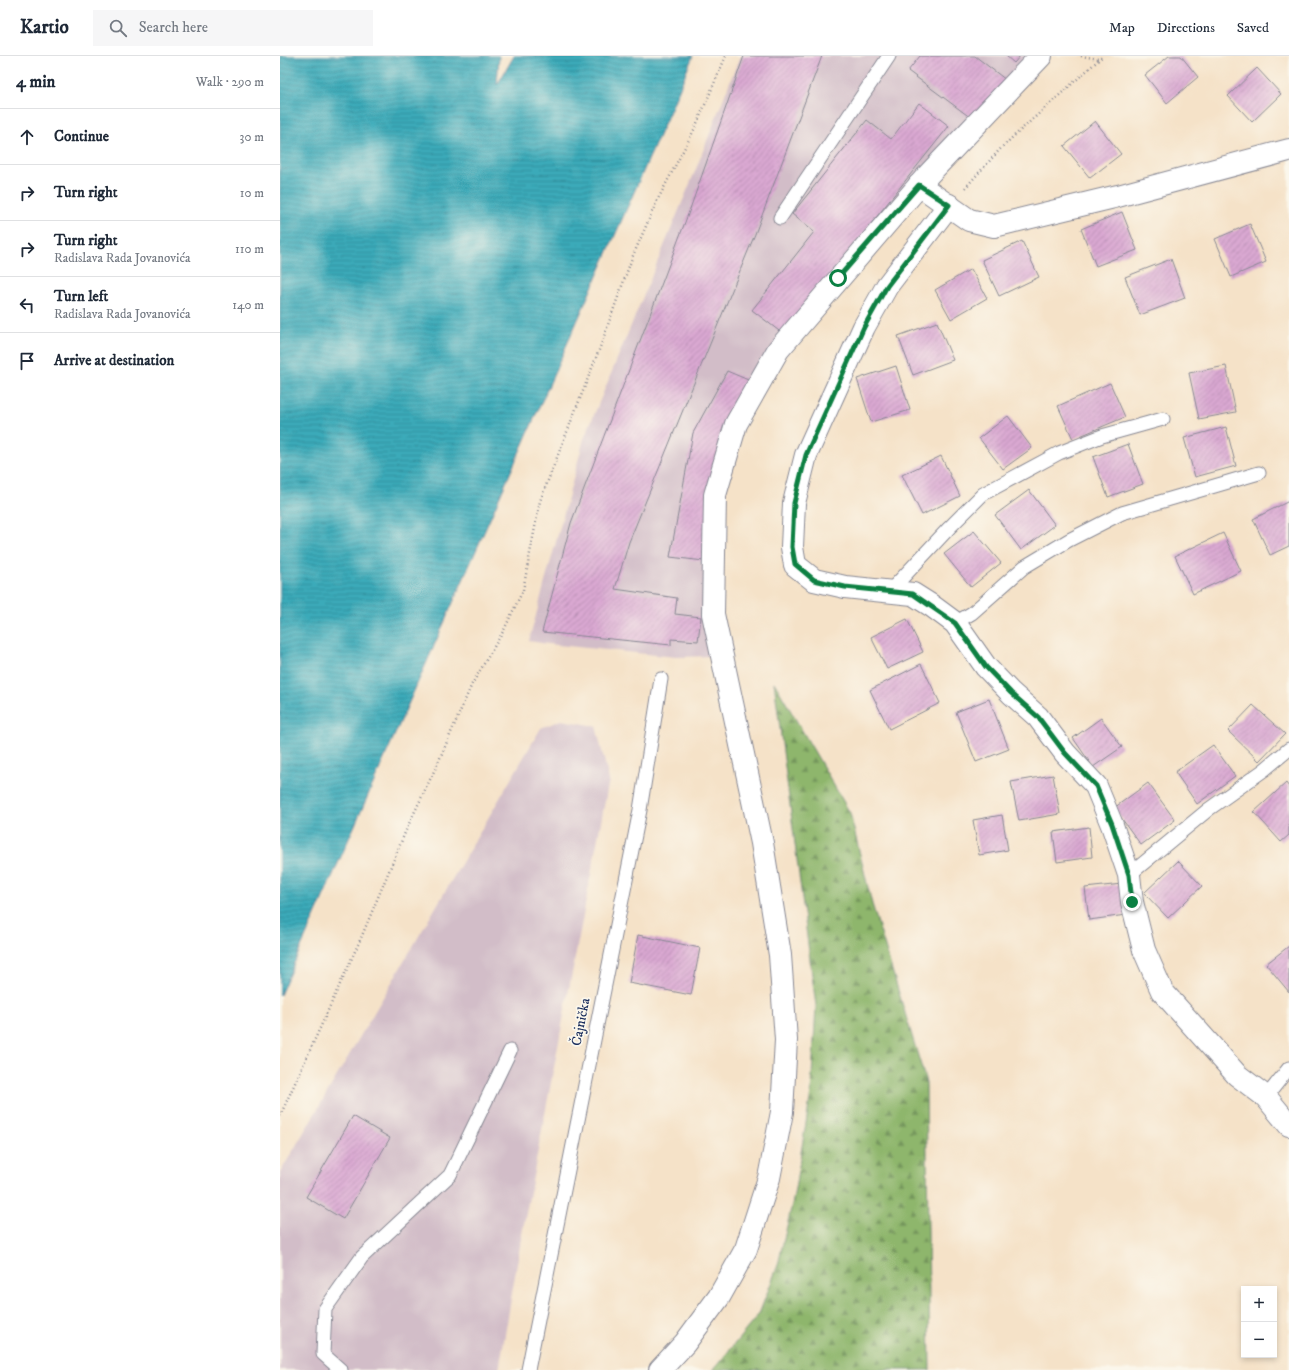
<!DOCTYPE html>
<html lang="en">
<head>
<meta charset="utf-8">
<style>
	body { margin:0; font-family:"IM FELL DW Pica",serif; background:#f6f6f7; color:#1f2937 }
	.controls { position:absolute; right:12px; bottom:12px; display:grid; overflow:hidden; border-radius:0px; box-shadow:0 2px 6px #0003 }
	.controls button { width:36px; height:36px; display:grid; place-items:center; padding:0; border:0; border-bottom:1px solid #e0e1e3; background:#fff; color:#1f2937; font:20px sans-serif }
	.stop { position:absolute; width:12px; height:12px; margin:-9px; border:3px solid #0b8043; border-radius:50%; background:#fff }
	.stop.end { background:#0b8043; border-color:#fff; box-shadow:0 1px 4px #0008 }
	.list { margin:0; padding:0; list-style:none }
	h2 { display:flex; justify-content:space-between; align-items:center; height:52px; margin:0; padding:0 16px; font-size:17px }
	h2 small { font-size:13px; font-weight:400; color:#747a83 }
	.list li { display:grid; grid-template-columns:26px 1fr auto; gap:12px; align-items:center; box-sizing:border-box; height:56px; padding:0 16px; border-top:1px solid #e0e1e3 }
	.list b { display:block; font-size:15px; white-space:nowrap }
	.list p { margin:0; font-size:13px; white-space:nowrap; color:#747a83 }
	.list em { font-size:13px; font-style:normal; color:#747a83 }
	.icon { flex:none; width:22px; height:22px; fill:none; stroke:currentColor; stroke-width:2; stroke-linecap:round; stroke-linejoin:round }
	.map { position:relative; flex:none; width:1009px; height:1314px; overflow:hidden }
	header { display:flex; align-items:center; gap:24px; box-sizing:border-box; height:56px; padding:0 20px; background:#fff; border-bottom:1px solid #e0e1e3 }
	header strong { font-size:19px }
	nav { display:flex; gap:22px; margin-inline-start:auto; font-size:14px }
	.search { width:280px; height:36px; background:#f6f6f7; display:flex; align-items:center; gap:10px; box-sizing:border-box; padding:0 14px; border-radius:0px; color:#747a83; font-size:15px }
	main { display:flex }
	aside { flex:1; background:#fff }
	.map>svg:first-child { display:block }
</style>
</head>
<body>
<header>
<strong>Kartio</strong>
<div class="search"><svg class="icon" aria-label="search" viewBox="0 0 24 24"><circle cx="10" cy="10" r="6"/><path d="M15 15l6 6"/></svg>Search here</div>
<nav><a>Map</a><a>Directions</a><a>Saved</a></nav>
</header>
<main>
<aside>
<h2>4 min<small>Walk · 290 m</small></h2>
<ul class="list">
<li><svg class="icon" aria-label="ahead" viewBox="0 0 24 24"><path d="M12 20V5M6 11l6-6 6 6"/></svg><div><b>Continue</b></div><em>30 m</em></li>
<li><svg class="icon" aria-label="right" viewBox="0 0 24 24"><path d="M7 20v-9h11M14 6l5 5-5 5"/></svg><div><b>Turn right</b></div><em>10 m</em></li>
<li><svg class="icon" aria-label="right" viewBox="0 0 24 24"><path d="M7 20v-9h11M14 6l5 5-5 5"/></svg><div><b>Turn right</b><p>Radislava Rada Jovanovića</p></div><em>110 m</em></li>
<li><svg class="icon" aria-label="left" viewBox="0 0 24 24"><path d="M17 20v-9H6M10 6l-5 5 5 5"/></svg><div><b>Turn left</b><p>Radislava Rada Jovanovića</p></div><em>140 m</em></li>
<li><svg class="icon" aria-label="arrive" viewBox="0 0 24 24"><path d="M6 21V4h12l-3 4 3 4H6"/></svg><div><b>Arrive at destination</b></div></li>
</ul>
</aside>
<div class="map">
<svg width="1009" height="1314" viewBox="0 0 1009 1314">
	<defs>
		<pattern id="forest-firs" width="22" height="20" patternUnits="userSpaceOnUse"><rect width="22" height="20" fill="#8eb66c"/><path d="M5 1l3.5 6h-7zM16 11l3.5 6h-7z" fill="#73945c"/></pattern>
		<pattern id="water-rules" width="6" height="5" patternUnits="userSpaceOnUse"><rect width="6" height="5" fill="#3baab9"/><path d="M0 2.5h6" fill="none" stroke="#318b9a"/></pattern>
		<pattern id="building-hatch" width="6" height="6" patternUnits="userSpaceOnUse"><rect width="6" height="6" fill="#daa8d2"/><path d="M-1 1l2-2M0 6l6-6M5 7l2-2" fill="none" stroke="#b089ae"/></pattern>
	</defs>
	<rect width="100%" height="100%" fill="#fbf7ec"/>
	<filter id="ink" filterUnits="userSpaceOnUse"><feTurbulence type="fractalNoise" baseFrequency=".025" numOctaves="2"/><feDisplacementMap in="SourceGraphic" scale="8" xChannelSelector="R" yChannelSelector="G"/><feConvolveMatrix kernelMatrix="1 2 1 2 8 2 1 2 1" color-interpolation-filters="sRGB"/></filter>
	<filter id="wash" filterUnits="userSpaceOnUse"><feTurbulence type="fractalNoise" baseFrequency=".012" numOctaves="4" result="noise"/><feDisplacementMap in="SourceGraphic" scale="16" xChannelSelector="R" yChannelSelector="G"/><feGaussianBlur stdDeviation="0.9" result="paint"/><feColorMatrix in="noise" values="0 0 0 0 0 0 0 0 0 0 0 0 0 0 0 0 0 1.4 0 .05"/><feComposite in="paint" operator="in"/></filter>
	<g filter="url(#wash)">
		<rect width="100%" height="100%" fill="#f5e2c8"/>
		<g fill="#d2bdc8">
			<polygon points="460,0 748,0 451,366 433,600 396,601 268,588 249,585 304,383 416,113"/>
			<polygon points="281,664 316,670 329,724 242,1178 219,1314 0,1314 0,1117 261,672"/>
		</g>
		<polygon fill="url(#forest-firs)" stroke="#547265" points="494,626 570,757 592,848 646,1026 650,1314 433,1314 479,1258 498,1209 513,1144 531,1037 536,950"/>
		<polygon fill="url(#water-rules)" stroke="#2b6c8c" points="0,0 219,0 217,29 234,0 413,0 393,48 0,939"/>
		<g id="blocks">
			<g fill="url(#building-hatch)">
				<polygon points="464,0 542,0 475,178 349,486 335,533 397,542 395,558 421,561 418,585 391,583 391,589 262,576 291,467 410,153"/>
				<polygon points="640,0 695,0 726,24 691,62 628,15"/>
				<polygon points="726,0 740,0 734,7"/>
				<polygon points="889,0 901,0 918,21 887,47 865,19"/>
				<polygon points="977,12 1001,38 972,66 948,40"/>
				<polygon points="639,47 669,70 503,278 472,254 534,176 512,158 587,64 611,83"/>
				<polygon points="815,65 841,98 810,122 784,90"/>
				<polygon points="842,156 857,194 816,210 801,173"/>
				<polygon points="970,168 986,206 951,221 935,183"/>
				<polygon points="742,185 759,221 719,240 702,204"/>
				<polygon points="891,203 905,242 860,259 845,221"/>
				<polygon points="691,213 707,242 671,263 655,234"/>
				<polygon points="657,266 673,304 633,319 618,280"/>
				<polygon points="616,310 630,354 591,366 577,323"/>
				<polygon points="946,310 956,356 919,363 909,317"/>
				<polygon points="447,315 473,326 424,505 390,501 413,377"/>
				<polygon points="830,327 845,361 793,383 778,350"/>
				<polygon points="728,360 752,392 723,413 699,382"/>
				<polygon points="946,371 956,410 915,421 904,382"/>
				<polygon points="848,388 863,428 828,441 813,401"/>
				<polygon points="661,400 680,440 642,459 622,419"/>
				<polygon points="749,434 775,469 741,494 715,459"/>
				<polygon points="1009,445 1009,490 990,499 973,463"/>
				<polygon points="694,475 721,507 691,531 664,498"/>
				<polygon points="943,477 961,515 913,538 895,500"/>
				<polygon points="627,563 643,596 607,613 591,581"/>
				<polygon points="641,608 660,647 609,673 590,634"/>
				<polygon points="709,643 729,693 696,706 676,656"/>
				<polygon points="973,649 1005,678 979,705 948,675"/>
				<polygon points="821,662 842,691 813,711 793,682"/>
				<polygon points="933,689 955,720 917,748 895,716"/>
				<polygon points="773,719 780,758 739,765 731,726"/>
				<polygon points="868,727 895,764 861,789 834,752"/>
				<polygon points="1006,727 1009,731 1009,779 1001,786 974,756"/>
				<polygon points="722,759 728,794 699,799 693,764"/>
				<polygon points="809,771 812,801 777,806 773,776"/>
				<polygon points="898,805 922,830 888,862 864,837"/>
				<polygon points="842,828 846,859 809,864 805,832"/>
				<polygon points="358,879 420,892 411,939 349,927"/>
				<polygon points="1009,890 1009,936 986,908"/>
				<polygon points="73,1060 110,1082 63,1163 26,1141"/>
			</g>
		</g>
	</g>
	<g filter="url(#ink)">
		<use href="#blocks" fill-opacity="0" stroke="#888893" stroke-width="1"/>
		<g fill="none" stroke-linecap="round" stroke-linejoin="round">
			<g stroke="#888893" stroke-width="15">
				<g id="service">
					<polyline points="500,162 609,0"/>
					<polyline points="610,535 669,472 703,438 779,397 822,380 883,363"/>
					<polyline points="675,567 692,557 744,511 789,484 842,457 979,417"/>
					<polyline points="849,819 929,753 984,714 1009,693"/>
					<polyline points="986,1041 1009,1012"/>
					<polyline points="61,1314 43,1298 45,1253 82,1201 170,1119 230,995"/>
					<polyline points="248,1314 360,754 381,623"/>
				</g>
			</g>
			<g stroke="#888893" stroke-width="24">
				<g id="minor">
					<polyline points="639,129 689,164 714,170 838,140 1009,94"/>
					<polyline points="669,149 607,230 584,271 526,399 514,447 512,491 515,509 534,524 565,531 633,538 652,550 675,567 706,611 731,637 758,661 785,697 816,730 832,769 849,819 852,846 864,894 882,935 957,1019 986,1041 1009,1069"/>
				</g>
			</g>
			<g stroke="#888893" stroke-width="24">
				<polyline id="secondary" points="380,1314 405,1287 439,1241 466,1193 489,1122 502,1056 506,984 500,899 482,787 433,558 435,439 456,368 498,294 648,119 761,0"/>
			</g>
			<g stroke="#888893" stroke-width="2.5" stroke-dasharray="1 3" stroke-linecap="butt">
				<polyline points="801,0 819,3"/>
				<polyline points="685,132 724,89 823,0"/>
				<polyline points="0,1060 81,882 127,772 157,709 192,628 224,574 243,534 260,445 319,294 352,202 377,145 415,72 446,0"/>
			</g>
			<use href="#service" stroke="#fff" stroke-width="13"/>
			<use href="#minor" stroke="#fff" stroke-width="22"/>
			<use href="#secondary" stroke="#fff" stroke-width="22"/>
		</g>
	</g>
	<g fill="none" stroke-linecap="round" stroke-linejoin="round" filter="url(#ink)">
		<polyline stroke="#0b8043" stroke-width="5" points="558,222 639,129 669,149 607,230 584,271 526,399 514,447 512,491 515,508 534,524 565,531 633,538 675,567 706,611 731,637 758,661 785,697 816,730 832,768 849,819 852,846"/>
	</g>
	<g text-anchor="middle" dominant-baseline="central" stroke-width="3.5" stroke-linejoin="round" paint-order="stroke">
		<g font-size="14" fill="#1b2f5e" stroke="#fbf7ec">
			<text transform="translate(301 966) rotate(-79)">Čajnička</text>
		</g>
	</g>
</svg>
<div class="controls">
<button>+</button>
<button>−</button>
</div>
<div class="stop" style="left:558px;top:222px"></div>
<div class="stop end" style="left:852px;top:846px"></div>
</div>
</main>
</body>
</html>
